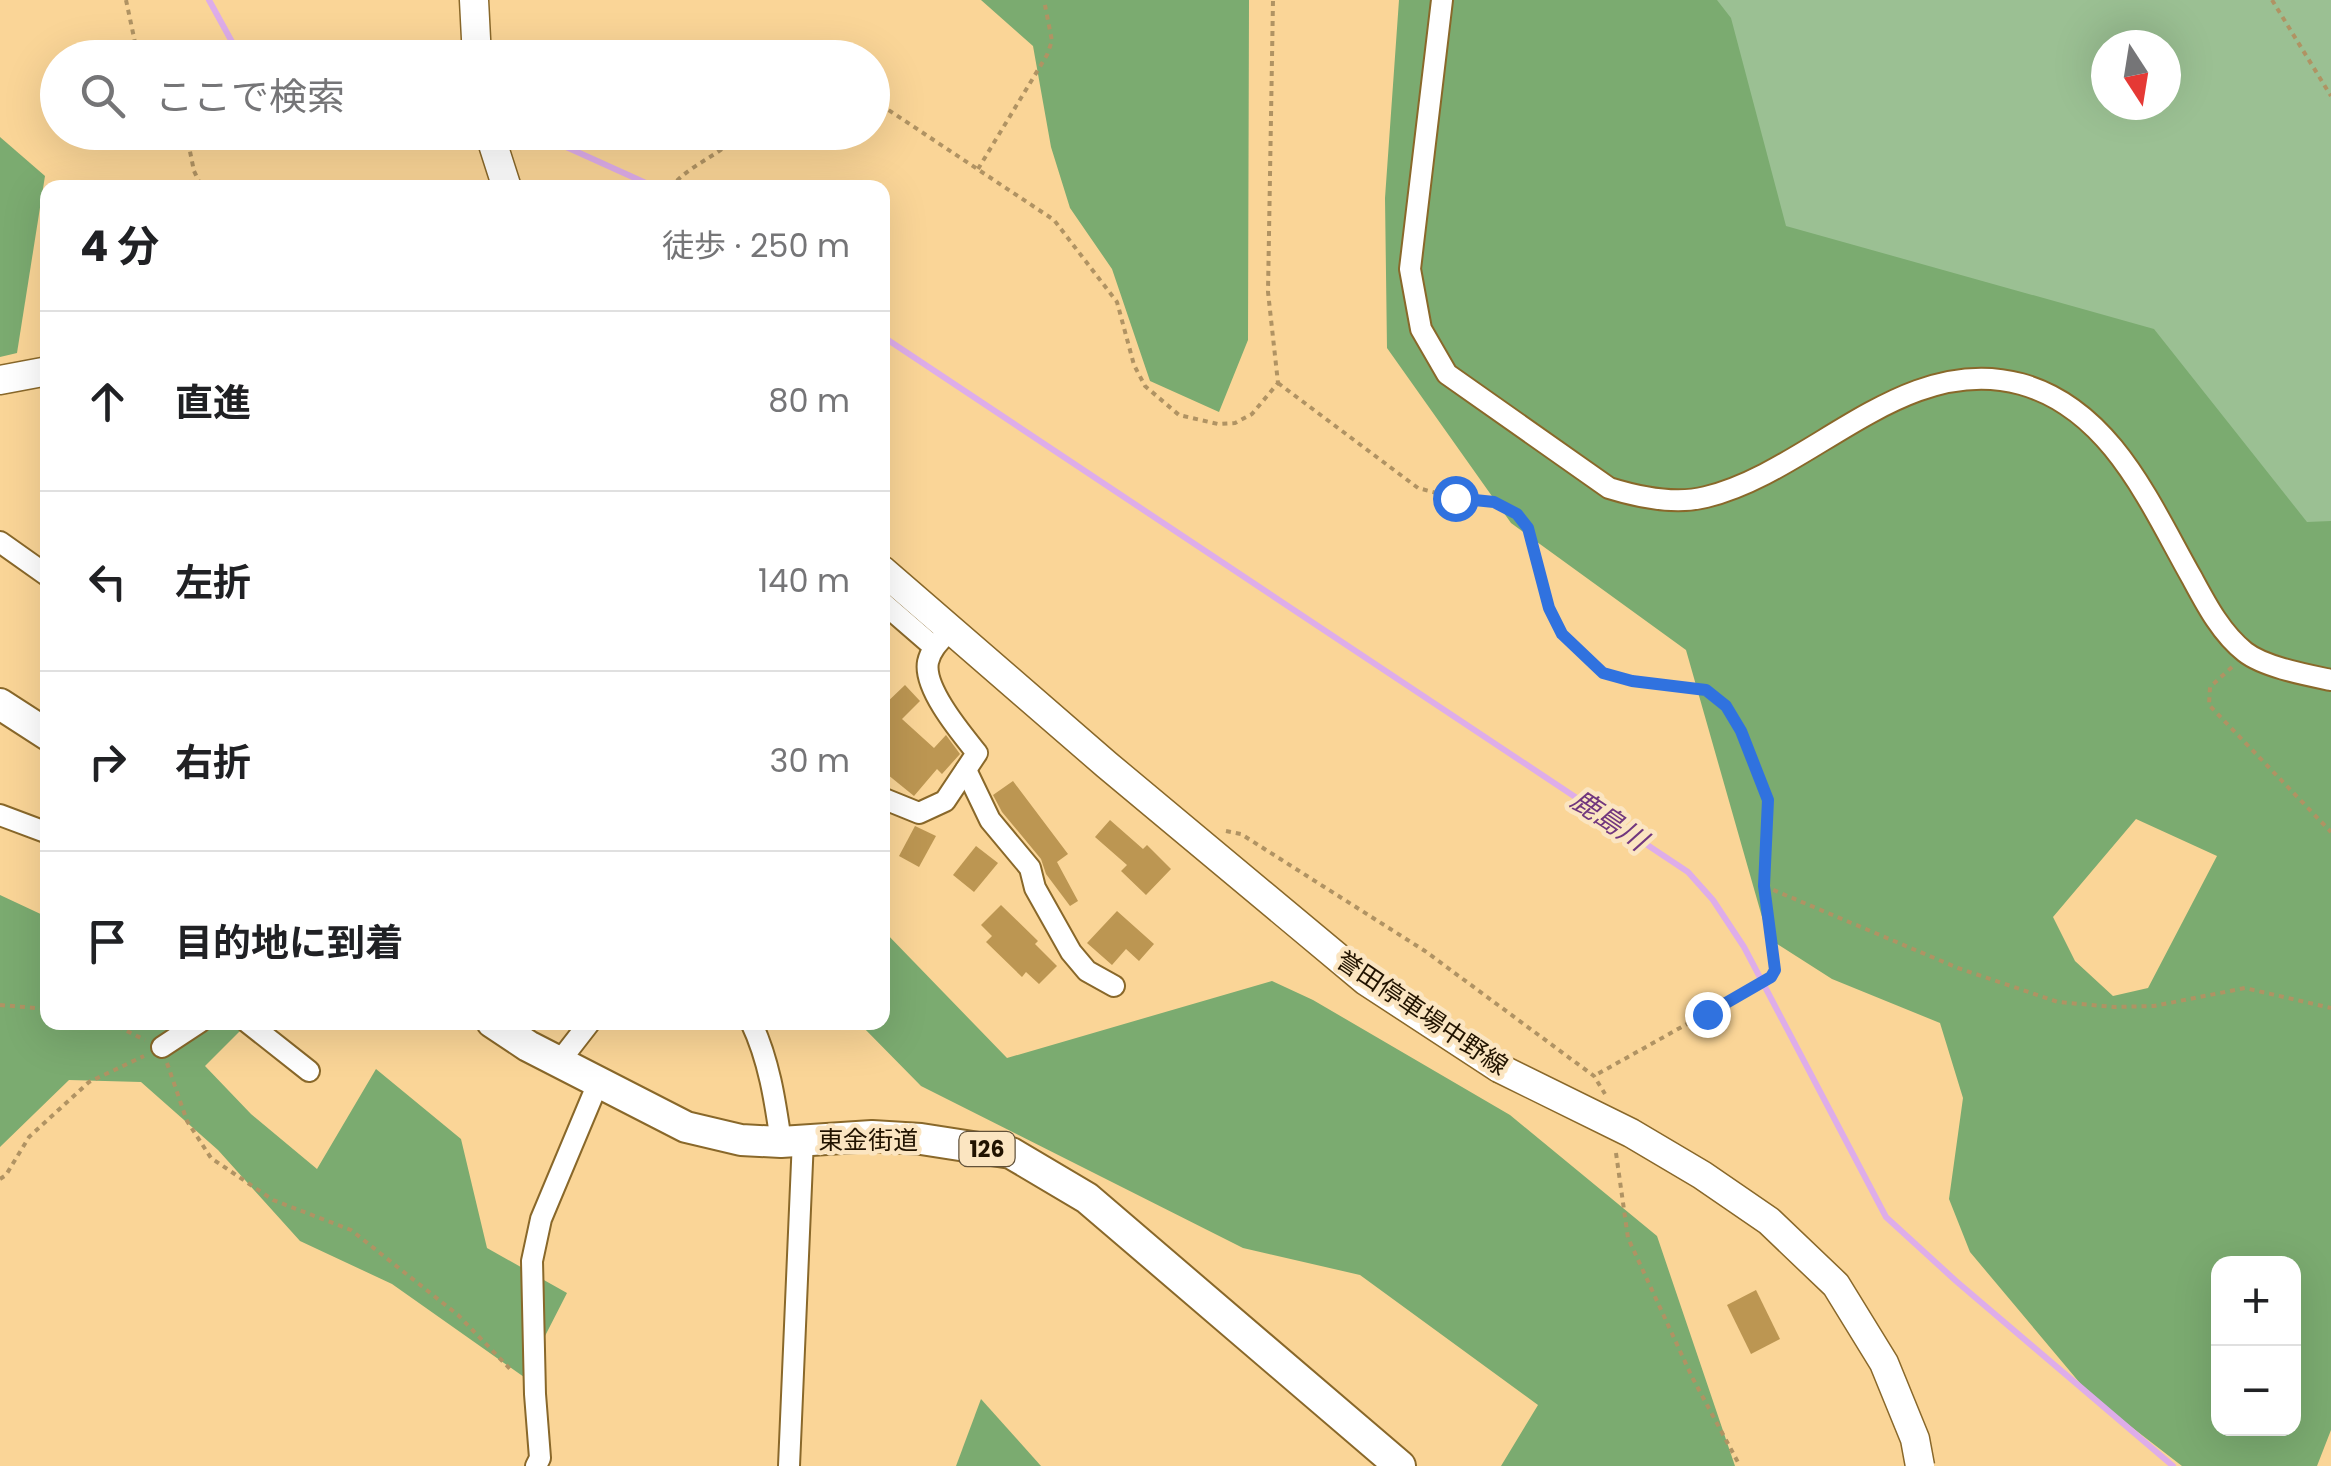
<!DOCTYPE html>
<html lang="ja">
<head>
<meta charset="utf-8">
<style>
	body { margin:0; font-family:Poppins,"Noto Sans JP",sans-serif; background:#f2f2f2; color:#202124 }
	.controls { position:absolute; right:30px; bottom:30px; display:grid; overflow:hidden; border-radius:20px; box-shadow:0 10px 40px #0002 }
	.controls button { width:90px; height:90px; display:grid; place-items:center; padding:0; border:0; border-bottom:2px solid #e0e0e0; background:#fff; color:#202124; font:50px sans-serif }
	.compass { position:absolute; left:2091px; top:30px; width:90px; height:90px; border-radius:50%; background:#fff; box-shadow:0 10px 40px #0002; rotate:168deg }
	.stop { position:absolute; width:30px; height:30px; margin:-22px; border:8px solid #3072df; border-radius:50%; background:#fff }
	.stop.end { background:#3072df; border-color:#fff; box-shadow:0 2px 10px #0008 }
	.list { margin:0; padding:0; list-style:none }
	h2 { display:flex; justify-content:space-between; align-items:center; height:130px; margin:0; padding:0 40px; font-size:42px }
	h2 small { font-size:32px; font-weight:400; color:#757577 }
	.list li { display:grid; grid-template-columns:65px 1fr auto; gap:30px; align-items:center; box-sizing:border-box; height:180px; padding:0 40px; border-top:2px solid #e0e0e0 }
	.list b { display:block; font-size:38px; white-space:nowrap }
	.list em { font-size:32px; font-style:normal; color:#757577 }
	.icon { flex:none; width:55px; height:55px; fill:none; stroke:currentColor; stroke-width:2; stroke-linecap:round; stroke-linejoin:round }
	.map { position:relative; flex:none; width:2331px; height:1466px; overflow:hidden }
	.search { position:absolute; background:#fff; box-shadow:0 10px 40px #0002; left:40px; top:40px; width:850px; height:110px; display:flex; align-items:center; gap:25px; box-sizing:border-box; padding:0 35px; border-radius:55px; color:#757577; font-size:38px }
	.panel { position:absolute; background:#fff; box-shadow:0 10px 40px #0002; left:40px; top:180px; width:850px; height:850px; border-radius:20px }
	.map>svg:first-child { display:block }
</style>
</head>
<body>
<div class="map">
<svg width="2331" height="1466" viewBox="0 0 2331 1466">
	<rect width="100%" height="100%" fill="#fad597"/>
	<path fill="#9bc093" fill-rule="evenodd" d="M1535,0H2331V561L1719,349ZM2106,45H2166V105H2106Z"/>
	<g fill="#7bab70" fill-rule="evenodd">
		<polygon points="981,0 1249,0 1248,340 1219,412 1150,381 1112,269 1070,208 1051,147 1033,46"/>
		<path d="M1399,0H1717L1731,18L1786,226L2154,329L2307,522L2331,521V1430L2317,1466H2182L2090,1395L1970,1252L1949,1199L1963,1098L1940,1023L1832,979L1768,938L1686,650L1511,523L1387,348L1385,198ZM2136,819L2217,856L2148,988L2113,996L2075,961L2053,917ZM2218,1264H2294V1428H2218Z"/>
		<polygon points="0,137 45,176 17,353 0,357"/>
		<polygon points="0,895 47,917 48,1022 235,1023 240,1031 205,1066 251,1114 317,1169 376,1069 461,1139 487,1248 567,1293 524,1377 392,1284 300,1241 218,1150 141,1082 69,1080 0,1147"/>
		<polygon points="883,930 1007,1058 1272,981 1313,1000 1510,1115 1657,1236 1735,1466 1501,1466 1538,1405 1360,1275 1243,1248 921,1086 859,1023 882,1022"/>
		<polygon points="981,1399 1041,1466 956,1466"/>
	</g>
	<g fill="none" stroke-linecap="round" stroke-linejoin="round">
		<g stroke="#deade9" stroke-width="6">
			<polyline points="209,0 237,51 244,58"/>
			<polyline points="533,132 657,188"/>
			<polyline points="882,336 1688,872 1713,900 1744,947 1886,1217 1956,1281 2173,1466"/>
		</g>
	</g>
	<g fill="#bc9652">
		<polygon points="905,685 920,701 902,719 934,748 946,735 960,754 942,774 937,769 914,796 882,770 882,707"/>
		<polygon points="1013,781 1068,854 1057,862 1078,901 1070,906 1046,874 1041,859 1002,812 993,795"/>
		<polygon points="1110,820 1143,849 1147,845 1171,869 1146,895 1121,871 1127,865 1095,837"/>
		<polygon points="915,826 936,836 919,867 899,856"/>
		<polygon points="976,846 998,863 974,892 953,875"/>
		<polygon points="1001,905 1038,941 1035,944 1057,966 1039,984 1026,972 1022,977 986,942 992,936 981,925"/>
		<polygon points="1117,911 1154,944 1139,961 1126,949 1112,965 1087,943"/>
		<polygon points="1756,1290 1780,1339 1751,1354 1727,1305"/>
	</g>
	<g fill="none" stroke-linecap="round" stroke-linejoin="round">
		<g stroke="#89682a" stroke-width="24">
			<g id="minor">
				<path d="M1442,0L1410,269L1421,329L1447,374L1609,488C1638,497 1675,505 1706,497C1811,472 1903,352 2021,384C2111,409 2150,504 2192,578C2206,604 2221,633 2245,652C2264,667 2307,675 2331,680"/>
				<polyline points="0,542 48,576"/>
				<polyline points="882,602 934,647"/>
				<polyline points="966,770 990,820 1030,868 1035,888 1071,952 1087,971 1114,986"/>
				<path d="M882,798L919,813L945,801L977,753C961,733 923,688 928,662C931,648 942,639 951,629"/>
				<polyline points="0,815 48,833"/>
				<polyline points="247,1022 309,1071"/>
				<path d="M751,1022C769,1060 775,1100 781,1142"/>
				<polyline points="162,1047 200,1022"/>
				<polyline points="559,1062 590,1022"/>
				<polyline points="536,1466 540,1458 535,1394 532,1261 541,1219 598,1083"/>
				<polyline points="789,1466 803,1139"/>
			</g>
		</g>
		<g stroke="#89682a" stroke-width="31">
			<g id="major">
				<polyline points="474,0 477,58"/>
				<polyline points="489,132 507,188"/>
				<polyline points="0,380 48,371"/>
				<polyline points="882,570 1107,765 1366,981 1499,1068"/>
			</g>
		</g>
		<g stroke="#89682a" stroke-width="34">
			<g id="highway">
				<polyline points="0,704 48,735"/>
				<polyline points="492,1022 528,1046 686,1127 741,1140 781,1142 872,1136 921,1139 1011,1153 1087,1198 1400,1466"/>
			</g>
		</g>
		<g stroke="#b09363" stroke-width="4" stroke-dasharray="5 5" stroke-linecap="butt">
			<polyline points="126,0 136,47 144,58"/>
			<polyline points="2272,0 2331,96"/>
			<polyline points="872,99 1054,220 1117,302 1134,365 1145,386 1179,415 1218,424 1235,423 1252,414 1278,383 1268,292 1273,0"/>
			<polyline points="186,132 194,171 202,188"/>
			<polyline points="978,169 1047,55 1052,41 1044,0"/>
			<path d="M670,188C691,163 719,157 741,132"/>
			<polyline points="1278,383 1418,488 1455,498 1494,502 1517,515 1528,528 1549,608 1562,634 1603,673 1632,681 1706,689 1726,706 1741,731 1768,800 1764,886 1775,970 1771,977 1594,1076"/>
			<polyline points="2232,667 2210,687 2209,705 2331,832"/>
			<polyline points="1226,831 1241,834 1425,951 1594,1076 1605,1094"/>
			<polyline points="1764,886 1958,968 2058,1002 2114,1007 2154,1006 2245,988 2331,1008"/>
			<polyline points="0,1005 48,1009"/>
			<polyline points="109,1022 145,1040"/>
			<polyline points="167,1063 187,1121 211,1158 273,1200 351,1230 458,1315 513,1372"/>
			<polyline points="1616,1153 1628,1238 1692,1377 1740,1466"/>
			<polyline points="0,1179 6,1175 29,1137 89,1082 144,1056"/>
		</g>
		<use href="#minor" stroke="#fff" stroke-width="20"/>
		<use href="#major" stroke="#fff" stroke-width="28"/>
		<use href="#highway" stroke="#fff" stroke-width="30"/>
		<g stroke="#89682a" stroke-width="31" stroke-linecap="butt">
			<polyline id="major-bridge" points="1499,1068 1631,1133 1702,1175 1769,1221 1836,1285 1884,1363 1915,1439 1920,1466"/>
		</g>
		<use href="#major-bridge" stroke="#fff" stroke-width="28"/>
	</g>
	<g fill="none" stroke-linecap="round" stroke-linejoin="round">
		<polyline stroke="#3072df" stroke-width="12" points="1455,498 1494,502 1517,514 1528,528 1549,608 1562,634 1603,673 1632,681 1706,690 1726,706 1741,731 1768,800 1764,886 1775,970 1771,977 1707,1014"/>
	</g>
	<g text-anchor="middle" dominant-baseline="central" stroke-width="9" stroke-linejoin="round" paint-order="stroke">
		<rect fill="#fbe5c1" stroke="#62523a" stroke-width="2.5" x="959.5" y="1132" width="55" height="34" rx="8"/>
		<g font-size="22" font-weight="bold" fill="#211300">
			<text x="987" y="1149">126</text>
		</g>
		<g font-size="25" fill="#211300" stroke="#fbe5c1">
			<text transform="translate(1422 1013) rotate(34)">誉田停車場中野線</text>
			<text x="868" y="1140">東金街道</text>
		</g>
		<g font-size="28" font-style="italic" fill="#71377e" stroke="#fbe5c1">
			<text transform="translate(1609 820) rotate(34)">鹿島川</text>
		</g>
	</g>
</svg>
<div class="controls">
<button>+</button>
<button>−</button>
</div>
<svg class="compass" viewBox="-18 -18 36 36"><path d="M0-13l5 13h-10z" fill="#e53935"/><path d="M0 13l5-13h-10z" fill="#757577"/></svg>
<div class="stop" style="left:1455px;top:498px"></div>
<div class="stop end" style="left:1707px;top:1014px"></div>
<div class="search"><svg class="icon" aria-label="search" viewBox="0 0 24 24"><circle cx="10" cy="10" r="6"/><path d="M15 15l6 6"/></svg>ここで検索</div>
<section class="panel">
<h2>4 分<small>徒歩 · 250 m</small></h2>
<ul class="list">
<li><svg class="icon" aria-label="ahead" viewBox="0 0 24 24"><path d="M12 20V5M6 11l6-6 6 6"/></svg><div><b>直進</b></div><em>80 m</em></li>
<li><svg class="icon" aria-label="left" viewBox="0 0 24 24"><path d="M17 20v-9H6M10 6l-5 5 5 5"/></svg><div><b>左折</b></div><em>140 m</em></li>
<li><svg class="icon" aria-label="right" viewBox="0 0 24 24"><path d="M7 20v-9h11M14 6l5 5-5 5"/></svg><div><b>右折</b></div><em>30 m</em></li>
<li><svg class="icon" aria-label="arrive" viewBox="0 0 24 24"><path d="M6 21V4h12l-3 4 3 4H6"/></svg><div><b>目的地に到着</b></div></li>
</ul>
</section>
</div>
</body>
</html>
